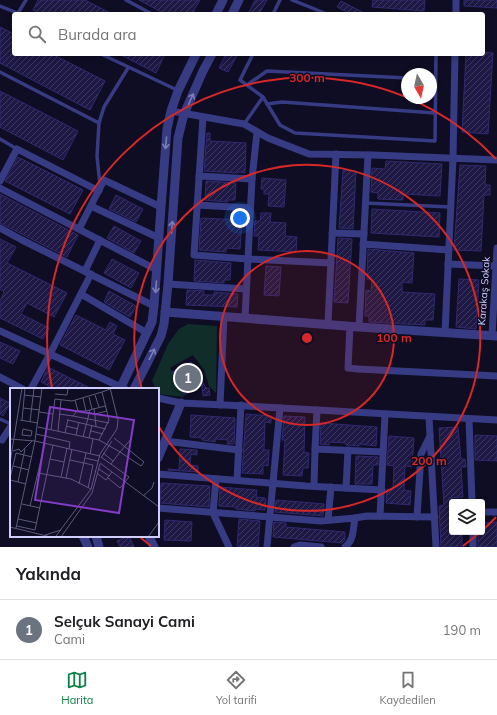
<!DOCTYPE html>
<html lang="tr">
<head>
<meta charset="utf-8">
<style>
	body { margin:0; font-family:Mulish,sans-serif; background:#f2f2f2; color:#202124 }
	.controls { position:absolute; right:12px; bottom:12px; display:grid; overflow:hidden; border-radius:4px; box-shadow:0 2px 6px #0003 }
	.controls button { width:36px; height:36px; display:grid; place-items:center; padding:0; border:0; border-bottom:1px solid #e0e0e0; background:#fff; color:#202124; font:20px sans-serif }
	.compass { position:absolute; left:401px; top:68px; width:36px; height:36px; border-radius:50%; background:#fff; box-shadow:0 2px 6px #0003; rotate:171deg }
	.you { position:absolute; left:240px; top:218px; width:14px; height:14px; margin:-10px; border:3px solid #fff; border-radius:50%; background:#1a73e8; box-shadow:0 0 0 6px #1a73e833 }
	.badge { display:grid; place-items:center; width:26px; height:26px; border-radius:50%; background:#0b8043; color:#fff; font-size:13px; font-weight:700 }
	.pin { position:absolute; translate:-50% -50%; border:2px solid #fff; box-shadow:0 1px 4px #0006 }
	.list { margin:0; padding:0; list-style:none }
	h2 { display:flex; justify-content:space-between; align-items:center; height:52px; margin:0; padding:0 16px; font-size:17px }
	h2 small { font-size:13px; font-weight:400; color:#757577 }
	.list li { display:grid; grid-template-columns:26px 1fr auto; gap:12px; align-items:center; box-sizing:border-box; height:60px; padding:0 16px; border-top:1px solid #e0e0e0 }
	.list b { display:block; font-size:15px; white-space:nowrap }
	.list p { margin:0; font-size:13px; white-space:nowrap; color:#757577 }
	.list em { font-size:13px; font-style:normal; color:#757577 }
	.icon { flex:none; width:22px; height:22px; fill:none; stroke:currentColor; stroke-width:2; stroke-linecap:round; stroke-linejoin:round }
	.map { position:relative; flex:none; width:497px; height:547px; overflow:hidden }
	.search { position:absolute; background:#fff; box-shadow:0 2px 6px #0003; left:12px; right:12px; top:12px; height:44px; display:flex; align-items:center; gap:10px; box-sizing:border-box; padding:0 14px; border-radius:4px; color:#757577; font-size:15px }
	.sheet { height:112px; background:#fff }
	nav { display:flex; justify-content:space-around; align-items:center; box-sizing:border-box; height:56px; border-top:1px solid #e0e0e0; background:#fff; font-size:11px; color:#757577 }
	nav a { display:grid; justify-items:center; gap:2px }
	nav .on { color:#0b8043 }
	.map>svg:first-child { display:block }
</style>
</head>
<body>
<div class="map">
<svg width="497" height="547" viewBox="0 0 497 547">
	<defs>
		<pattern id="building-hatch" width="6" height="6" patternUnits="userSpaceOnUse"><rect width="6" height="6" fill="#1d1844"/><path d="M-1 1l2-2M0 6l6-6M5 7l2-2" fill="none" stroke="#3d3860"/></pattern>
	</defs>
	<rect width="100%" height="100%" fill="#0e0d23"/>
	<polygon fill="#102d29" points="188,324 217,326 216,393 209,386 204,370 193,355 170,368 178,383 184,397 158,394 158,389 156,389 152,381 168,344 179,329"/>
	<g fill="url(#building-hatch)" stroke="#302971">
		<polygon points="38,0 85,0 112,14 41,14 33,10"/>
		<polygon points="139,0 200,0 192,14 165,14"/>
		<polygon points="255,0 267,0 259,14 248,14"/>
		<polygon points="373,0 425,0 424,11 372,7"/>
		<polygon points="464,0 497,0 497,8 464,6"/>
		<polygon points="341,1 366,14 351,14 337,7"/>
		<polygon points="0,27 14,34 14,54 52,54 105,81 90,110 0,63"/>
		<polygon points="483,52 493,53 488,134 462,132 466,54 483,54"/>
		<polygon points="119,54 165,54 156,73"/>
		<polygon points="226,54 238,54 228,72 219,68"/>
		<polygon points="0,91 78,131 63,160 0,127"/>
		<polygon points="207,133 210,133 210,141 246,143 245,173 238,172 237,173 204,171"/>
		<polygon points="18,157 83,190 70,214 5,181"/>
		<polygon points="386,161 442,164 440,196 403,194 403,200 378,199 378,193 371,192 372,168 385,169"/>
		<polygon points="460,165 486,166 485,185 490,185 490,195 484,195 481,251 454,250"/>
		<polygon points="343,170 356,171 353,229 339,228"/>
		<polygon points="262,178 286,180 284,207 268,206 269,194 264,194 264,189 261,189"/>
		<polygon points="206,181 236,183 235,200 228,200 228,202 205,200"/>
		<polygon points="0,194 78,235 67,257 0,223"/>
		<polygon points="116,195 143,209 136,222 109,209"/>
		<polygon points="372,209 440,213 439,237 371,233"/>
		<polygon points="261,213 271,213 270,222 286,223 285,236 297,237 296,252 258,250 259,236 254,236 255,221 260,221"/>
		<polygon points="201,218 242,220 240,249 226,248 226,252 199,250"/>
		<polygon points="114,226 141,241 134,253 107,238"/>
		<polygon points="338,238 352,239 348,303 334,302"/>
		<polygon points="0,239 16,247 7,263 67,293 54,317 27,303 21,314 49,328 43,339 0,318 0,301 4,292 0,289"/>
		<polygon points="368,249 414,253 412,283 402,282 402,292 435,294 433,320 425,320 425,325 369,322 369,316 365,316 366,290 371,291 372,279 367,279"/>
		<polygon points="112,259 139,273 131,288 104,273"/>
		<polygon points="195,260 231,263 230,280 224,280 224,283 194,281"/>
		<polygon points="266,266 281,267 279,296 264,295"/>
		<polygon points="459,279 479,280 476,329 456,327"/>
		<polygon points="187,290 204,291 204,295 214,295 214,292 238,294 237,307 186,305"/>
		<polygon points="109,291 136,306 130,317 104,302"/>
		<polygon points="76,315 106,330 110,322 117,326 113,334 125,340 109,370 60,345"/>
		<polygon points="0,342 20,351 13,364 0,358"/>
		<polygon points="191,362 206,388 209,388 210,395 203,396 202,385 184,395 172,372"/>
		<polygon points="48,367 92,389 55,389 41,382"/>
		<polygon points="0,398 10,403 3,416 0,414"/>
		<polygon points="246,414 271,416 271,423 265,422 264,450 269,450 268,466 263,465 263,474 242,473"/>
		<polygon points="191,415 235,418 234,444 227,444 228,440 216,439 215,442 202,440 202,438 190,437"/>
		<polygon points="284,416 305,417 304,452 309,453 308,468 303,468 302,476 283,475 285,440 282,440"/>
		<polygon points="321,423 377,427 376,446 359,444 359,446 346,445 346,443 329,442 329,445 320,444"/>
		<polygon points="458,427 461,459 465,459 466,467 461,467 463,497 452,498 452,532 462,532 462,547 441,547 439,506 444,505 439,428"/>
		<polygon points="475,435 497,436 497,461 475,460"/>
		<polygon points="389,436 414,438 412,467 405,466 404,490 411,491 410,505 386,503 387,489 393,490 394,466 387,465"/>
		<polygon points="180,449 197,450 197,455 191,454 190,465 198,466 198,472 168,470 168,469 179,470"/>
		<polygon points="356,456 378,457 378,465 373,465 372,484 355,484"/>
		<polygon points="161,483 210,486 209,507 160,503"/>
		<polygon points="220,487 257,490 256,497 265,498 265,499 266,499 265,510 255,509 255,511 236,509 236,507 219,506"/>
		<polygon points="276,500 324,504 323,516 275,512"/>
		<polygon points="239,519 260,521 258,547 237,547"/>
		<polygon points="165,520 192,522 191,541 164,540"/>
		<polygon points="274,522 286,523 286,527 345,532 345,540 342,543 273,537"/>
		<polygon points="497,522 497,547 478,547 478,532 482,532 482,523"/>
		<polygon points="129,536 134,547 120,547 117,541"/>
	</g>
	<g fill="none" stroke-linecap="round" stroke-linejoin="round">
		<g stroke="#363b83" stroke-width="3.5">
			<polyline points="126,0 152,14"/>
			<polyline points="292,0 327,14"/>
			<polyline points="0,6 20,14"/>
			<polyline points="18,13 26,0"/>
			<polyline points="273,14 280,0"/>
			<polyline points="101,54 177,90"/>
			<polyline points="253,54 240,80 263,97 280,125 295,133 435,141 436,54"/>
			<polyline points="0,72 99,123"/>
			<polyline points="247,85 267,71 407,78"/>
			<polyline points="267,104 282,102 435,113"/>
			<polyline points="244,124 263,97"/>
			<polyline points="0,139 17,149"/>
			<polyline points="100,185 97,156 99,123 104,107 128,68"/>
			<polyline points="366,203 450,207"/>
			<polyline points="0,419 11,424"/>
		</g>
		<g stroke="#363b83" stroke-width="7">
			<polyline points="456,14 456,0"/>
			<polyline points="171,111 244,124 268,138 309,154 373,155 497,160"/>
			<polyline points="203,117 194,255 248,259 331,263"/>
			<polyline points="199,176 252,179"/>
			<polyline points="0,181 17,149 99,191"/>
			<polyline points="0,188 157,270"/>
			<polyline points="197,205 250,208"/>
			<polyline points="91,206 159,238"/>
			<polyline points="0,228 22,240 154,306"/>
			<polyline points="79,229 104,180 161,207"/>
			<polyline points="332,233 364,234"/>
			<polyline points="363,244 449,250"/>
			<polyline points="448,264 496,266"/>
			<polyline points="85,271 100,240"/>
			<polyline points="168,284 246,289"/>
			<polyline points="81,294 147,333"/>
			<polyline points="245,318 252,179 257,132"/>
			<polyline points="328,324 336,154"/>
			<polyline points="350,326 348,368 358,369 497,376"/>
			<polyline points="359,327 368,155"/>
			<polyline points="0,331 50,354 91,274"/>
			<polyline points="445,333 453,158 455,54"/>
			<polyline points="492,335 497,248"/>
			<polyline points="0,377 23,389"/>
			<polyline points="31,389 50,354 125,389"/>
			<polyline points="158,398 181,403 246,406 497,420"/>
			<polyline points="220,405 224,316"/>
			<polyline points="429,417 436,547"/>
			<polyline points="469,419 472,502"/>
			<polyline points="2,440 11,426"/>
			<polyline points="165,441 239,450"/>
			<polyline points="315,449 383,452"/>
			<polyline points="158,474 306,486 382,490"/>
			<polyline points="216,479 213,513 229,547"/>
			<polyline points="237,480 241,405"/>
			<polyline points="314,486 315,449 317,410"/>
			<polyline points="346,488 348,450"/>
			<polyline points="158,508 321,521 355,518"/>
			<polyline points="482,512 497,512"/>
			<polyline points="380,516 385,414"/>
			<polyline points="417,517 421,454 430,436"/>
			<polyline points="328,520 331,487"/>
			<polyline points="473,532 473,547"/>
			<polyline points="267,547 280,408"/>
			<polyline points="294,547 300,545 321,547"/>
			<path d="M345,547C354,541 353,528 355,518L367,516L435,517"/>
		</g>
		<g stroke="#363b83" stroke-width="9">
			<polyline points="216,14 223,0"/>
			<polyline points="232,14 239,0"/>
			<polyline points="165,312 359,327 497,336"/>
			<polyline points="120,389 152,322 154,306 161,207 167,129 171,111 178,91 196,54"/>
			<polyline points="134,389 161,336 164,324 168,284 178,138 184,114 203,71 212,54"/>
			<polyline points="158,458 181,403"/>
			<polyline points="83,536 88,547"/>
			<polyline points="96,536 99,547"/>
			<polyline points="149,536 154,547"/>
		</g>
	</g>
	<defs><path id="oneway-shaft" d="M-6 0H5M1.5-3L5.5 0L1.5 3" fill="none" stroke-width="1.6" stroke-linecap="round" stroke-linejoin="round"/></defs>
	<g stroke="#7b7dbb">
		<use href="#oneway-shaft" transform="translate(191 99) rotate(-66)"/>
		<use href="#oneway-shaft" transform="translate(166 143) rotate(95)"/>
		<use href="#oneway-shaft" transform="translate(172 227) rotate(-86)"/>
		<use href="#oneway-shaft" transform="translate(156 287) rotate(94)"/>
		<use href="#oneway-shaft" transform="translate(152 354) rotate(-63)"/>
	</g>
	<circle cx="307" cy="338" r="87" fill="#d62828" fill-opacity=".12"/>
	<g fill="none" stroke="#d62828" stroke-width="2">
		<circle cx="307" cy="338" r="87"/>
		<path d="M142 389A173 173 0 1 1 159 427"/>
		<path d="M496 517A260 260 0 0 1 483 530M479 533A260 260 0 0 1 463 546M151 546A260 260 0 0 1 140 537M52 388A260 260 0 0 1 496 159"/>
	</g>
	<g text-anchor="middle" dominant-baseline="central" stroke-width="3" stroke-linejoin="round" paint-order="stroke">
		<g font-size="10" fill="#cfceff" stroke="#0e0d23">
			<text transform="translate(484 291) rotate(-86)">Karakaş Sokak</text>
		</g>
	</g>
	<g transform="translate(10 388)">
		<rect width="149" height="149" fill="#0e0d23"/>
		<path fill="none" stroke="#5b5a7b" stroke-width="1" d="M45,6L57,7L58,0M14,7L31,9M85,7L89,19M79,9L82,21M73,10L76,23L95,18M65,12L68,23H76M13,20L30,22M84,20L86,38M29,24L43,26L45,11L62,13L92,4M49,26L63,28L67,23M85,26L97,23M63,28L99,35M10,32L28,35M12,32L15,0M58,32L96,41M20,34L24,0M56,38L68,41M28,39L89,52L110,64L121,51M13,41L22,43L21,48L12,47ZM41,42L43,26M48,43L51,12M81,43L93,46M55,45L58,31M26,46L60,54L59,61M66,47L69,34M73,49L80,22M79,50L82,37M0,51L25,53L90,68M89,52L99,32L92,4L100,1M3,63L9,61L11,64L22,53M93,65L103,73M80,66L83,51M91,69L119,89L110,100L98,90M75,70L88,73M91,70L102,53M40,71L54,74M60,72L83,77L78,100M0,75L12,0M90,75L149,119M101,76L110,64L131,78L134,74L104,50M3,78L19,82M89,81L99,88M28,85L61,91L81,101M88,86L96,92L102,84M51,89L57,60M0,90L6,65L22,69M56,90L62,61M0,92L16,96M8,94L15,61M69,96L76,65M133,108L142,100L144,94M12,116L30,120M20,118L35,55M8,131L27,135M7,138L25,142L43,57M0,139L41,149M6,140L25,53L32,0M35,147L51,142M46,148L81,101L90,66L107,41L108,32L100,0M51,149L82,105L90,76M138,149L149,134"/>
		<path fill="#833cc5" fill-opacity="0.15" stroke="#833cc5" stroke-width="2" d="M40,19L124,32L109,125L25,112Z"/>
		<rect width="149" height="149" fill="none" stroke="#cfceff" stroke-width="2"/>
	</g>
	<circle cx="307" cy="338" r="6" fill="#d62828" stroke="#0e0d23" stroke-width="2"/>
	<g font-size="12" text-anchor="middle" font-weight="bold" fill="#d62828" stroke="#0e0d23" stroke-width="3" stroke-linejoin="round" paint-order="stroke">
		<text x="307" y="82">300 m</text>
		<text x="394" y="342">100 m</text>
		<text x="429" y="465">200 m</text>
	</g>
</svg>
<div class="controls">
<button><svg class="icon" aria-label="layers" viewBox="0 0 24 24"><path d="M12 4l9 5-9 5-9-5zM3 14l9 5 9-5"/></svg></button>
</div>
<svg class="compass" viewBox="-18 -18 36 36"><path d="M0-13l5 13h-10z" fill="#e53935"/><path d="M0 13l5-13h-10z" fill="#757577"/></svg>
<div class="you"></div>
<div class="pin badge" style="left:188px;top:378px;background:#6b7280">1</div>
<div class="search"><svg class="icon" aria-label="search" viewBox="0 0 24 24"><circle cx="10" cy="10" r="6"/><path d="M15 15l6 6"/></svg>Burada ara</div>
</div>
<section class="sheet">
<h2>Yakında<small></small></h2>
<ul class="list">
<li><span class="badge" style="background:#6b7280">1</span><div><b>Selçuk Sanayi Cami</b><p>Cami</p></div><em>190 m</em></li>
</ul>
</section>
<nav>
<a class="on"><svg class="icon" aria-label="map" viewBox="0 0 24 24"><path d="M3 6l6-2 6 2 6-2v14l-6 2-6-2-6 2zM9 4v14M15 6v14"/></svg>Harita</a>
<a><svg class="icon" aria-label="directions" viewBox="0 0 24 24"><path d="M12 3l9 9-9 9-9-9zM9 14v-3h6M13 9l2 2-2 2"/></svg>Yol tarifi</a>
<a><svg class="icon" aria-label="saved" viewBox="0 0 24 24"><path d="M7 4h10v16l-5-4-5 4z"/></svg>Kaydedilen</a>
</nav>
</body>
</html>
